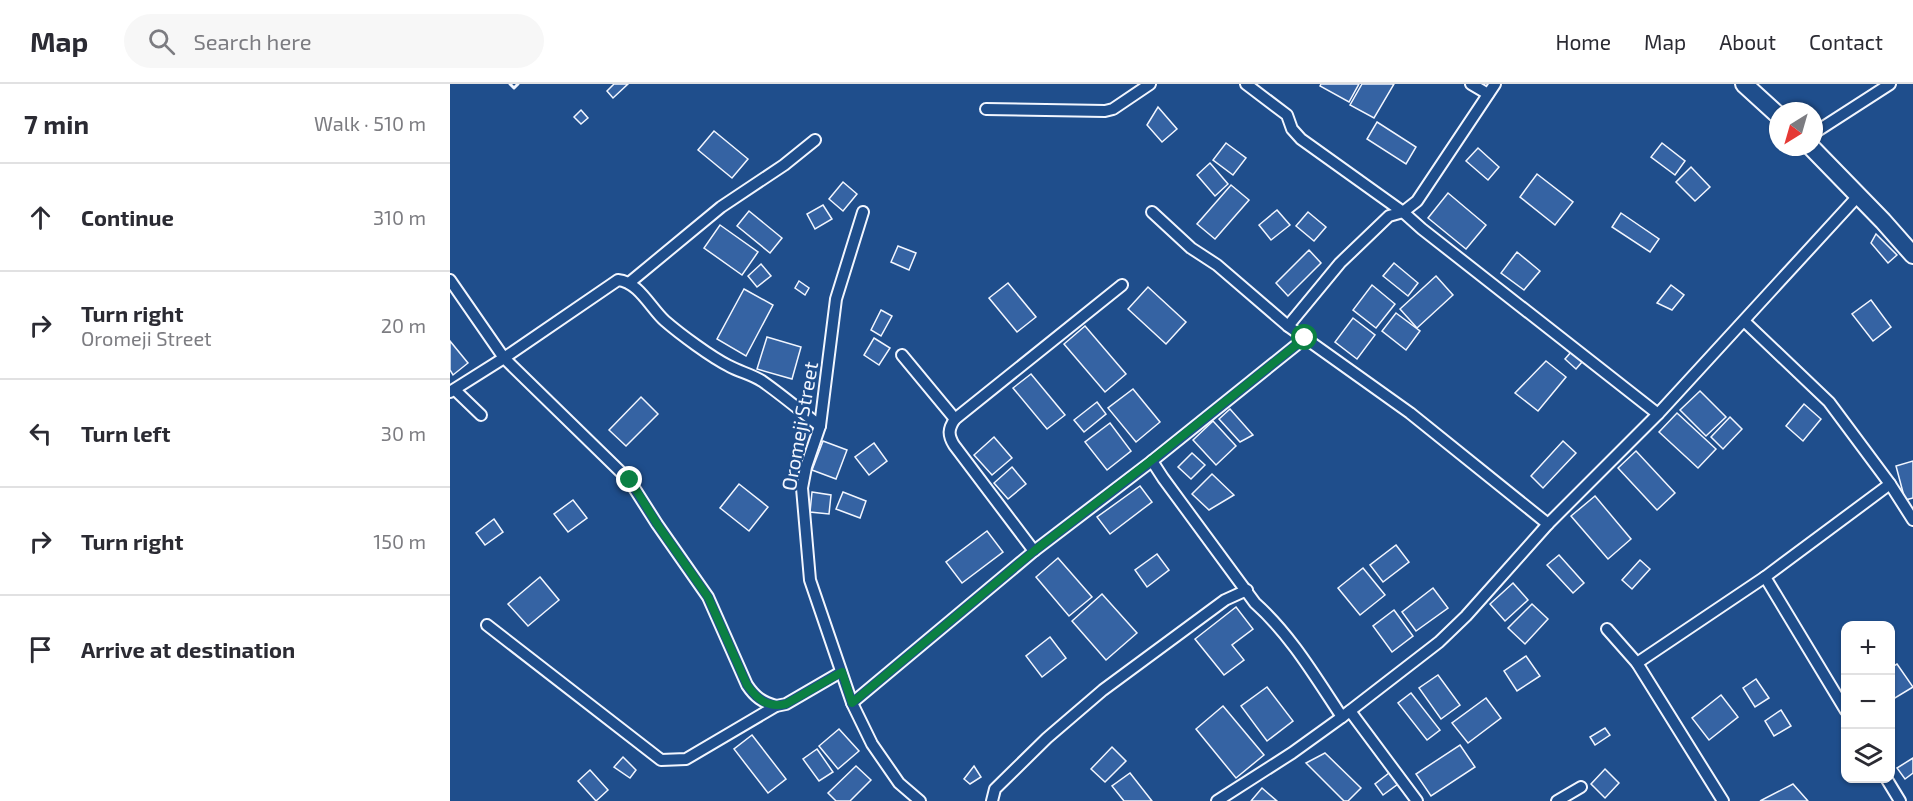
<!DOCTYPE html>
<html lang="en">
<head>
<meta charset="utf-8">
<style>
	body { margin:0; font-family:"Exo 2",sans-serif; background:#f7f7f7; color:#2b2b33 }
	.controls { position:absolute; right:18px; bottom:18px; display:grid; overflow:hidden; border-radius:12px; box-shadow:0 2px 4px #0004 }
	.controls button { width:54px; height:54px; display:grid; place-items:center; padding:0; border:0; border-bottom:2px solid #e1e1e2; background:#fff; color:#2b2b33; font:30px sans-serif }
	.compass { position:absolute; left:1319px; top:18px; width:54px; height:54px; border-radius:50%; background:#fff; box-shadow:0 2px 4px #0004; rotate:217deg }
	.stop { position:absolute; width:18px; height:18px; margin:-14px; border:4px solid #0b8043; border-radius:50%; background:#fff }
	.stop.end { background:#0b8043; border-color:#fff; box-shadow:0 2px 6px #0008 }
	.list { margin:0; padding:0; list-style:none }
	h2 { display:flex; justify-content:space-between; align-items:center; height:78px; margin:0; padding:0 24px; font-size:26px }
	h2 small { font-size:20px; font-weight:400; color:#7c7c81 }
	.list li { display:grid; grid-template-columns:39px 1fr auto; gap:18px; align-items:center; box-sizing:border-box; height:108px; padding:0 24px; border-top:2px solid #e1e1e2 }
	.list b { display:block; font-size:22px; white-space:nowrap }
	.list p { margin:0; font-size:20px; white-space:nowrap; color:#7c7c81 }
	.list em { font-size:20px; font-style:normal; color:#7c7c81 }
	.icon { flex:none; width:33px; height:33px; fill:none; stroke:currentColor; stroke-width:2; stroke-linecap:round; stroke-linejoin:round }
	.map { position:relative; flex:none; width:1463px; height:717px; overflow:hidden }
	header { display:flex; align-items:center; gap:36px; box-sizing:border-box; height:84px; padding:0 30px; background:#fff; border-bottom:2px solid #e1e1e2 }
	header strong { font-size:28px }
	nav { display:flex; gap:33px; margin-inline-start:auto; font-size:21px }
	.search { width:420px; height:54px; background:#f7f7f7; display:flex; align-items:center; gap:15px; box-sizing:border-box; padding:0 21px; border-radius:33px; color:#7c7c81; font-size:22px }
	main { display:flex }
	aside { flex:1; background:#fff }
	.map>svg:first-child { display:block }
</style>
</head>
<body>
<header>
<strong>Map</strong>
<div class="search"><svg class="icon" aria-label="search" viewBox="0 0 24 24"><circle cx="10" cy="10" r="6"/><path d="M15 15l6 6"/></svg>Search here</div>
<nav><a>Home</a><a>Map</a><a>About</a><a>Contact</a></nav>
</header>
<main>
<aside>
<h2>7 min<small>Walk · 510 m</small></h2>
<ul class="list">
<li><svg class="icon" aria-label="ahead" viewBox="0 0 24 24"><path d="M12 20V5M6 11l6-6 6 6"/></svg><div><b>Continue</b></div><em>310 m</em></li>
<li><svg class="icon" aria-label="right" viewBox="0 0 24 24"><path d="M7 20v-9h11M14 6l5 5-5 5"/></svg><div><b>Turn right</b><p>Oromeji Street</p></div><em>20 m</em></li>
<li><svg class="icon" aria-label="left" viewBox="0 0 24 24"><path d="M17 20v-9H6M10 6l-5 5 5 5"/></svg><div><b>Turn left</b></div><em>30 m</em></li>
<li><svg class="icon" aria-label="right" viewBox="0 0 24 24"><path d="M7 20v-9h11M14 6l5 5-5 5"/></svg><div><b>Turn right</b></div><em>150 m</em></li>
<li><svg class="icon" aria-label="arrive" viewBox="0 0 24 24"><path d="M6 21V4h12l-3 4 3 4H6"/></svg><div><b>Arrive at destination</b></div></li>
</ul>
</aside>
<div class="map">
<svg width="1463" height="717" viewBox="0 0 1463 717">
	<rect width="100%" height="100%" fill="#1f4e8c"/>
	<g fill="#3563a3" stroke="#f2f6ff" stroke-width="1.5">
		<polygon points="164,0 178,0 163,14 157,7"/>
		<polygon points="871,0 909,0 899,18 870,2"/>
		<polygon points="912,0 944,0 924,34 900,21"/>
		<polygon points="708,23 727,45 712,58 697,41"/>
		<polygon points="131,26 138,34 131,40 124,33"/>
		<polygon points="927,38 966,63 956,80 917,55"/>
		<polygon points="264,47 298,75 282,94 248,66"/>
		<polygon points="776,59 796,74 783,91 763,76"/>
		<polygon points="1212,59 1235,77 1225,91 1201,73"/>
		<polygon points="1028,64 1049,83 1038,96 1016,77"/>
		<polygon points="760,79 778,100 765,112 747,91"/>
		<polygon points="1241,83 1260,103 1245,117 1226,98"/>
		<polygon points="1087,90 1123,118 1105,141 1070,113"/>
		<polygon points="393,98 407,110 393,127 379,115"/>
		<polygon points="781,101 799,116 765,155 747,140"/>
		<polygon points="998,109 1036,141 1016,165 978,134"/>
		<polygon points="373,121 382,135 365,145 357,130"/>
		<polygon points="827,126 840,141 821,156 809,141"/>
		<polygon points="299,127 332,154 320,169 287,142"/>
		<polygon points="858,128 876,143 864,157 846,142"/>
		<polygon points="1171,129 1209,155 1200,168 1162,143"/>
		<polygon points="270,141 308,168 292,191 254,164"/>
		<polygon points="1426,150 1447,171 1438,179 1421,159"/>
		<polygon points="448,162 466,169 459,186 441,178"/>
		<polygon points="859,166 871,179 838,212 826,199"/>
		<polygon points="1067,168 1090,187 1074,206 1051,189"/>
		<polygon points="944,179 968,199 958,212 933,192"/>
		<polygon points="311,180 321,192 307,203 298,192"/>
		<polygon points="986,192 1003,211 967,244 950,225"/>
		<polygon points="349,197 359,204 355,211 345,204"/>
		<polygon points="558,199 586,233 567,248 539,214"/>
		<polygon points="922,201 945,220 926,244 903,226"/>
		<polygon points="1221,201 1234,211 1222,226 1207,219"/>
		<polygon points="698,203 736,238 716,260 678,225"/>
		<polygon points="294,205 323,221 296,272 267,255"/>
		<polygon points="1421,216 1441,243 1423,257 1402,230"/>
		<polygon points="431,226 442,232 431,252 421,246"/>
		<polygon points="946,229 970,247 956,266 932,247"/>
		<polygon points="903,234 925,251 907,275 885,258"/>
		<polygon points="635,242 676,290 655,308 614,260"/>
		<polygon points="317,253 351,263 342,295 307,285"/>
		<polygon points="424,254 440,264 429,281 414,271"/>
		<polygon points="0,257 18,279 3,291 0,286"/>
		<polygon points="1121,268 1132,278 1126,285 1115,275"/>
		<polygon points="1096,277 1116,293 1088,327 1065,309"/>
		<polygon points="581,290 615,331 597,345 563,304"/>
		<polygon points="683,305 710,338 686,358 658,324"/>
		<polygon points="1250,307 1276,333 1256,352 1230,326"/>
		<polygon points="191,313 208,330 176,362 159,346"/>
		<polygon points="647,318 656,330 634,348 624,336"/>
		<polygon points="1354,320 1371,335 1353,357 1336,342"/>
		<polygon points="780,325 803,351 790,358 769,335"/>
		<polygon points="1227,329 1266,365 1248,384 1209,348"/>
		<polygon points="1280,333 1292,345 1273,365 1261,353"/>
		<polygon points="763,337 786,362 766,381 743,356"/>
		<polygon points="660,339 681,367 657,386 635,358"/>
		<polygon points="544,353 562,374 542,391 524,371"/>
		<polygon points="373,357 397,366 386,395 362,386"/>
		<polygon points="1113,357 1126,369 1093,404 1081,392"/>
		<polygon points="424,359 437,377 419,391 405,373"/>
		<polygon points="1186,367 1225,409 1207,426 1168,384"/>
		<polygon points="742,369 755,381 741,395 728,383"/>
		<polygon points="1463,377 1463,414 1455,416 1446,382"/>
		<polygon points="562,383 576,400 558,415 544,399"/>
		<polygon points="762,390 784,411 759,426 742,410"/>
		<polygon points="289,400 318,423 299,447 270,424"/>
		<polygon points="690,402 702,418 660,450 647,433"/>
		<polygon points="362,408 381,411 379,430 360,428"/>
		<polygon points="393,408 416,417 410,434 386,425"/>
		<polygon points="1145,412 1181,455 1158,475 1121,432"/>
		<polygon points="123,416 137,434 118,448 104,430"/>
		<polygon points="44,435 53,448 35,461 26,449"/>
		<polygon points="537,447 553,468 512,499 496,478"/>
		<polygon points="946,461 959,478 933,498 920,481"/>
		<polygon points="707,470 719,486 697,503 685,486"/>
		<polygon points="1109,471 1134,499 1123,509 1097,481"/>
		<polygon points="608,474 642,513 619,532 586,493"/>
		<polygon points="1190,476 1200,485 1182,505 1172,496"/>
		<polygon points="913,484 935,511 910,531 888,504"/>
		<polygon points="90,493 109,516 78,542 58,520"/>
		<polygon points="1063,499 1078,516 1055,537 1040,520"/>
		<polygon points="983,504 998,524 966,547 952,528"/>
		<polygon points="652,510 687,549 656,576 622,537"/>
		<polygon points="1082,520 1098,535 1075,560 1058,544"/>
		<polygon points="786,523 803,545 782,561 794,576 774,591 745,555"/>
		<polygon points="944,526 963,552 942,568 923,542"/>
		<polygon points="600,553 616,574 592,593 576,572"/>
		<polygon points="1076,572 1090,592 1067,607 1054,587"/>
		<polygon points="1447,580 1463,603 1440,617 1440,584"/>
		<polygon points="988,591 1010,621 991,635 969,604"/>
		<polygon points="1306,595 1319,614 1305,623 1293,604"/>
		<polygon points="817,603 843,637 817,657 791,622"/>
		<polygon points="961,609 990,646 977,656 948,619"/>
		<polygon points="1271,611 1288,633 1259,656 1242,634"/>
		<polygon points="1036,614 1051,634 1018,659 1002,639"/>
		<polygon points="773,622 814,671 786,694 746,645"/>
		<polygon points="1331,626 1341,642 1324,652 1315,637"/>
		<polygon points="1155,644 1160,651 1145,661 1140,653"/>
		<polygon points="389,645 409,667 388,685 369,662"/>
		<polygon points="302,651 336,695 318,709 284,665"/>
		<polygon points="1010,661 1025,683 981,712 966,690"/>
		<polygon points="662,663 676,677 655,698 641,685"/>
		<polygon points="367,665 383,688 369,697 353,675"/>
		<polygon points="875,669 911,704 898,717 894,717 856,679"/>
		<polygon points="173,673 186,686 180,694 164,683"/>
		<polygon points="1463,674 1463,689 1455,695 1447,684"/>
		<polygon points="406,682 421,696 400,717 386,717 378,709"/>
		<polygon points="524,682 531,693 520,700 514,695"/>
		<polygon points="1155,685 1169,699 1155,714 1141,700"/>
		<polygon points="140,686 158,706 146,717 128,697"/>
		<polygon points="680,689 702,717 674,717 662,702"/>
		<polygon points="939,689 948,700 933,711 925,700"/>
		<polygon points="1343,700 1358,717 1310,717"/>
		<polygon points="812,704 827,717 801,717"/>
	</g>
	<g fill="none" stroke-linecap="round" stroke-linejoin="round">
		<g stroke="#f2f6ff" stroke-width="14">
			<g id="street">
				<polyline points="796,0 837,31 842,45 851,55 953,128 972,145 1208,330"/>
				<polyline points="1021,0 1038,10"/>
				<polyline points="536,25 655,27 663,25 700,0"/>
				<polyline points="1364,49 1440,0"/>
				<polyline points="413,128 386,215 370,342 356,383 352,404 360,496 402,619 422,660 449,699 470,717"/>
				<polyline points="702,128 741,164 767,181 838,242 960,329 1098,440"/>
				<path d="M0,196L54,274L179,396L207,440L258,513L297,601C305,613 312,618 326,622"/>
				<polyline points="179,199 271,123 334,81 365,56"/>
				<polyline points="1294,237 1379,318 1440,400 1463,436"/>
				<polyline points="838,242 890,179 939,132 953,128 967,117 1045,0"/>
				<polyline points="452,271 505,335"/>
				<polyline points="5,306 31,331"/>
				<path d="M0,308L54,274L168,196C189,198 201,225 215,237C230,250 261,273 279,282C290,288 301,290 312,297C332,311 351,327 370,342"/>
				<path d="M702,377L713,394L805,519C841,551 866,594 892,633"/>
				<path d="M584,467L504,361C498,351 498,345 505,335L672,201"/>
				<polyline points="1315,493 1396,627"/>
				<polyline points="37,541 211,676 236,675 326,622 336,620 391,588"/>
				<polyline points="1157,545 1187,579 1273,717"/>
				<polyline points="1187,579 1315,493 1440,400"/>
				<polyline points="402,619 584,467 702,377 855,254"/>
				<polyline points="900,627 967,717"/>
				<polyline points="1436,694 1450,717"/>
				<polyline points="542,717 545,705 597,654 653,606 775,516 797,506"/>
				<polyline points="767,717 842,669 892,633 989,558 1016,532 1098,440 1208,330 1408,112"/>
				<polyline points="1107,717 1131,703"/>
			</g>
		</g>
		<g stroke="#f2f6ff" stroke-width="20">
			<g id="secondary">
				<polyline points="1294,0 1328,31"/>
				<polyline points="1361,63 1433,137 1463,171"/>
			</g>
		</g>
		<use href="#street" stroke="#1f4e8c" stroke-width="10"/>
		<use href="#secondary" stroke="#1f4e8c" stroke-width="16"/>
		<polyline stroke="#f2f6ff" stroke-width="3" points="60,0 64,4 68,0"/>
	</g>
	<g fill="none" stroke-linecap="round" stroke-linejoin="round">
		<path stroke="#0b8043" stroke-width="8" d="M180,396L207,440L258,513L297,601C308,616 317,624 336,620L392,588L402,619L584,467L702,376L855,254"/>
	</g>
	<g text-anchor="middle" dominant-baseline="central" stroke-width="4.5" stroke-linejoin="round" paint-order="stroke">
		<g font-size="20" fill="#f2f6ff" stroke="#1f4e8c">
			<text transform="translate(349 342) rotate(-80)">Oromeji Street</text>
		</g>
	</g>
</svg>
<div class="controls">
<button>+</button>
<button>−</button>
<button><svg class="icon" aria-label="layers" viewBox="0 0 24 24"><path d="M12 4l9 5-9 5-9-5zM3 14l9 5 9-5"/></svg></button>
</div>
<svg class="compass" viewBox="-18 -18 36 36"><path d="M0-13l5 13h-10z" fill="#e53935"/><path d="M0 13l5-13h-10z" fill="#7c7c81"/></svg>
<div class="stop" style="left:855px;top:254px"></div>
<div class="stop end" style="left:180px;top:396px"></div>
</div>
</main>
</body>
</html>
